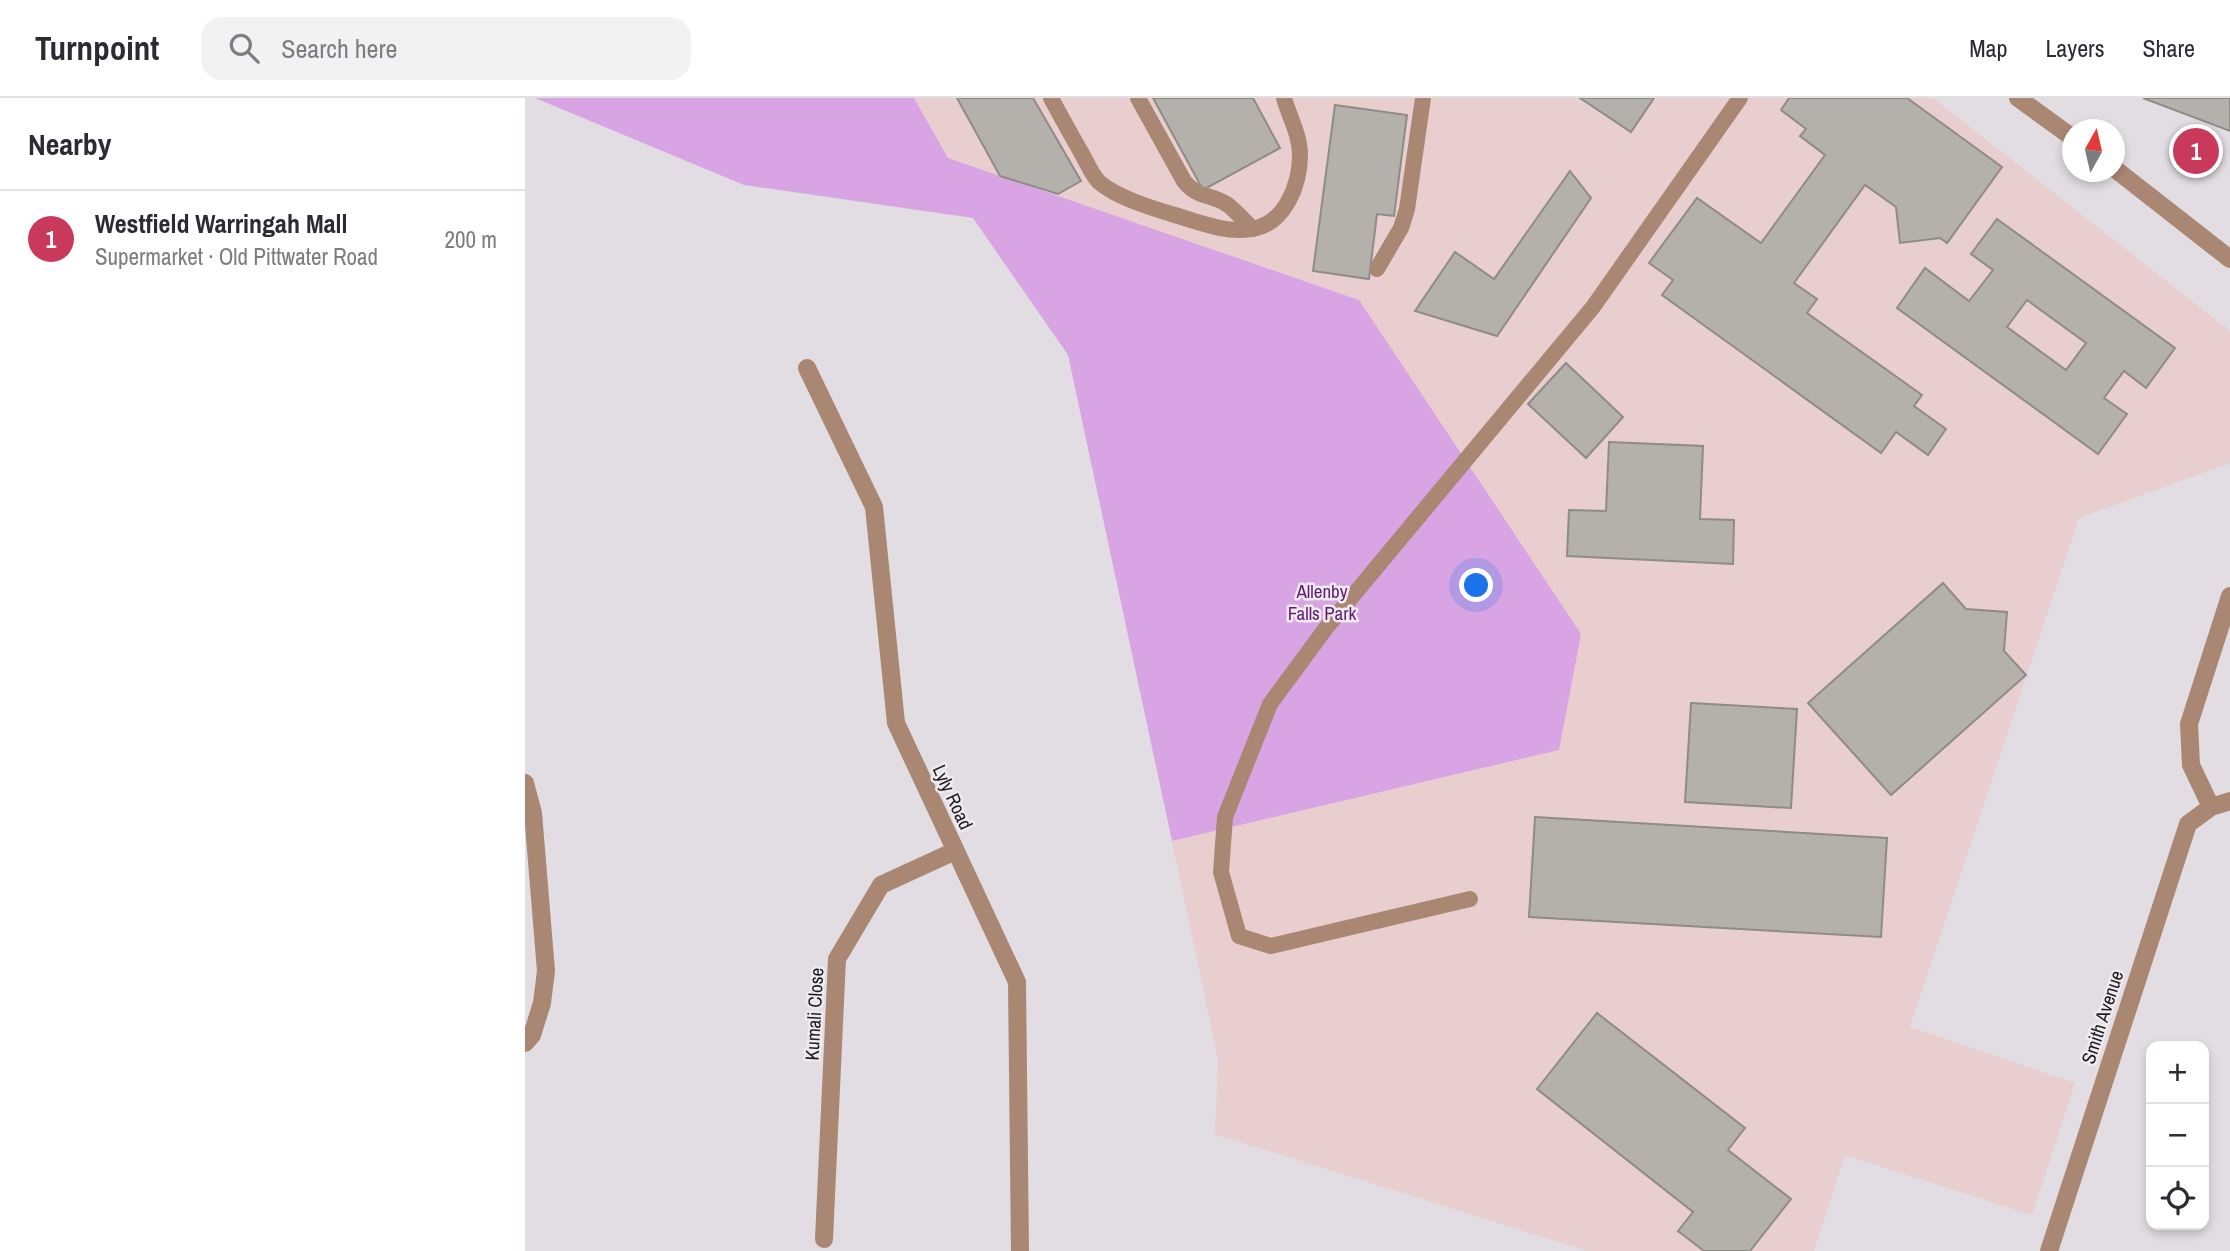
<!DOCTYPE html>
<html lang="en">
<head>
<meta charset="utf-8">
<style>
	body { margin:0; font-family:"Archivo Narrow",sans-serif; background:#f2f2f3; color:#2b2b33 }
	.controls { position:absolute; right:21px; bottom:21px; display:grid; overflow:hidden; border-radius:14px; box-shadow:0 4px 10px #0003 }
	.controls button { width:63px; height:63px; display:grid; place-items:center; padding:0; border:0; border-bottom:2px solid #e1e1e2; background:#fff; color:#2b2b33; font:35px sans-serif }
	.compass { position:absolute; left:1537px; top:21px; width:63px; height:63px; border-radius:50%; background:#fff; box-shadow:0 4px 10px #0003; rotate:8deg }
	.you { position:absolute; left:952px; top:488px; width:24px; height:24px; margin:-18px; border:5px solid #fff; border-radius:50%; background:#1a73e8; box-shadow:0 0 0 10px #1a73e833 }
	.badge { display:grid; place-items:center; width:46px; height:46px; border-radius:50%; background:#c9395c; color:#fff; font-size:23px; font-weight:700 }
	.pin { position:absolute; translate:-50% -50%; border:4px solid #fff; box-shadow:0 2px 7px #0006 }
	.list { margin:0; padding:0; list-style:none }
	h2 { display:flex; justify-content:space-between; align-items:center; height:91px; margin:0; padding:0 28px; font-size:30px }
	h2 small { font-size:23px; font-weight:400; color:#7c7c81 }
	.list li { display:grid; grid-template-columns:46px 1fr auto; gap:21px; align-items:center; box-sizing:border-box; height:98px; padding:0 28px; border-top:2px solid #e1e1e2 }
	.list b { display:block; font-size:26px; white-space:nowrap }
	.list p { margin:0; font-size:23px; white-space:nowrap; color:#7c7c81 }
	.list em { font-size:23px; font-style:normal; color:#7c7c81 }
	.icon { flex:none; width:38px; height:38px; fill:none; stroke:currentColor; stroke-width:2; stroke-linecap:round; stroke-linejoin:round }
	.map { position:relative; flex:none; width:1705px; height:1153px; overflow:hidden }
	header { display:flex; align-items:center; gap:42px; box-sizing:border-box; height:98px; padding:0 35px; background:#fff; border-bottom:2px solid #e1e1e2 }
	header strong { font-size:33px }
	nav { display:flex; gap:38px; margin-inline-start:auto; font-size:24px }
	.search { width:490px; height:63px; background:#f2f2f3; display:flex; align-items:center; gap:18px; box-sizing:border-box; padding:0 24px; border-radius:21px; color:#7c7c81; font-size:26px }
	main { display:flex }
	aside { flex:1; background:#fff }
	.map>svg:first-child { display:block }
</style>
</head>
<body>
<header>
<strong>Turnpoint</strong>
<div class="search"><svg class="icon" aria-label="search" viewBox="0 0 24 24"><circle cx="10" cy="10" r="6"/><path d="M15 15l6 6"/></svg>Search here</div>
<nav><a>Map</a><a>Layers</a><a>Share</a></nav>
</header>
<main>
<aside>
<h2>Nearby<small></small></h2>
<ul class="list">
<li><span class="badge">1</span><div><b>Westfield Warringah Mall</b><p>Supermarket · Old Pittwater Road</p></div><em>200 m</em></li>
</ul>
</aside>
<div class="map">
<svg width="1705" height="1153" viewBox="0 0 1705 1153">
	<rect width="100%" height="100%" fill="#e1dde2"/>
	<polygon fill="#e8cece" points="389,0 1408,0 1705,233 1705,365 1554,420 1385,929 1550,985 1507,1117 1320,1057 1289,1153 1062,1153 690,1036 693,961 647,743 1034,652 834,202 422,60"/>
	<polygon fill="#d8a4e3" points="10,0 389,0 423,60 834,202 1056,536 1034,652 647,743 543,257 448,120 219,87"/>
	<g fill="#b4b0ab" stroke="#8f8b86" stroke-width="2" fill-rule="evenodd">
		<polygon points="432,0 508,0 556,83 533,96 475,78"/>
		<polygon points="628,0 728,0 755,50 678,92"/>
		<polygon points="1055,0 1129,0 1106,34"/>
		<polygon points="1264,0 1382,0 1477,69 1422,145 1415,140 1375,145 1371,109 1340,87 1269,185 1292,201 1282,215 1397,297 1389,308 1421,331 1403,357 1371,334 1356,355 1137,197 1148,182 1124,165 1172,100 1236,145 1300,57 1275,38 1281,31 1256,12"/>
		<polygon points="1618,0 1705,0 1705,33"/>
		<polygon points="810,7 882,17 869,118 852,116 844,181 788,173"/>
		<polygon points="1045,73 1066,100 972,238 890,213 930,154 969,181"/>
		<path d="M1472,121L1650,250L1621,290L1599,273L1579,300L1602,316L1573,356L1372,210L1400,170L1444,203L1468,172L1446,156ZM1502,202L1561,245L1541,272L1482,229Z"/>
		<polygon points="1041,265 1098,319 1061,360 1003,306"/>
		<polygon points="1084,344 1178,348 1175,421 1209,422 1208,466 1042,458 1044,412 1081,413"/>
		<polygon points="1418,485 1441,511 1482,514 1479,553 1501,577 1366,697 1283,605"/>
		<polygon points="1166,605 1272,611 1266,710 1160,704"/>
		<polygon points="1010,719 1362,740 1356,839 1004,819"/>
		<polygon points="1072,915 1220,1030 1203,1052 1266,1101 1225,1153 1179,1153 1153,1133 1168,1114 1012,991"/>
	</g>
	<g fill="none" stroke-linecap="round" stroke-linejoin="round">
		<g stroke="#aa8773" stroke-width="16">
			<path d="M526,0C536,19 547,38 557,56C562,65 567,77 574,84C592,100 630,111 653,118C676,125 701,135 726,131C760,127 775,86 775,57C775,37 764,18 759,0"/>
			<path d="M613,0L659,83C673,101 685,95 703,107C712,114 720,124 728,131"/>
			<polyline points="852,171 876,130 882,111 898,0"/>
			<polyline points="945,801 746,848 714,838 696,774 700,719 745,606 801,530 1068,209 1215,0"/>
		</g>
		<g stroke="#aa8773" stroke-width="18">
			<polyline points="282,270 349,409 371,625 492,884 495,1153"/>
			<polyline points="0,685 8,715 21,873 17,905 7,937 0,945"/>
			<polyline points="1686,709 1666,667 1664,626 1705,498"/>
			<polyline points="299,1141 312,861 356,787 430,753"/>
			<polyline points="1524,1153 1663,726 1686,709 1705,703"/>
		</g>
		<g stroke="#aa8773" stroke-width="18">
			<polyline points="1493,0 1548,40"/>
			<polyline points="1590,71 1705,161"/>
		</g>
	</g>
	<g text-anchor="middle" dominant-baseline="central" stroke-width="5" stroke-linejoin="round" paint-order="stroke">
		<g font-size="19" fill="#611d6f" stroke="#eeeaef">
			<text x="797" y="493">Allenby<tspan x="797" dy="22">Falls Park</tspan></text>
		</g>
		<g font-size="19" fill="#1c1b1c" stroke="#eeeaef">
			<text transform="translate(428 699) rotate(65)">Lyly Road</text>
			<text transform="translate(289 916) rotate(-87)">Kumali Close</text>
			<text transform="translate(1577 919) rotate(-72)">Smith Avenue</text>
		</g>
	</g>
</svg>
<div class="controls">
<button>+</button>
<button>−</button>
<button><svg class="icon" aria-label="locate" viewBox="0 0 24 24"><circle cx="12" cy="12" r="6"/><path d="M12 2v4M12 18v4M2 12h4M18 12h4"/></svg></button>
</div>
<svg class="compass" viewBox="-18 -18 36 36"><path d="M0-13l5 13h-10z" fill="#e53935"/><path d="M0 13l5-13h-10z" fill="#7c7c81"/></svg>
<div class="you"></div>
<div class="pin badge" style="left:1671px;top:53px">1</div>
</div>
</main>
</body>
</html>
